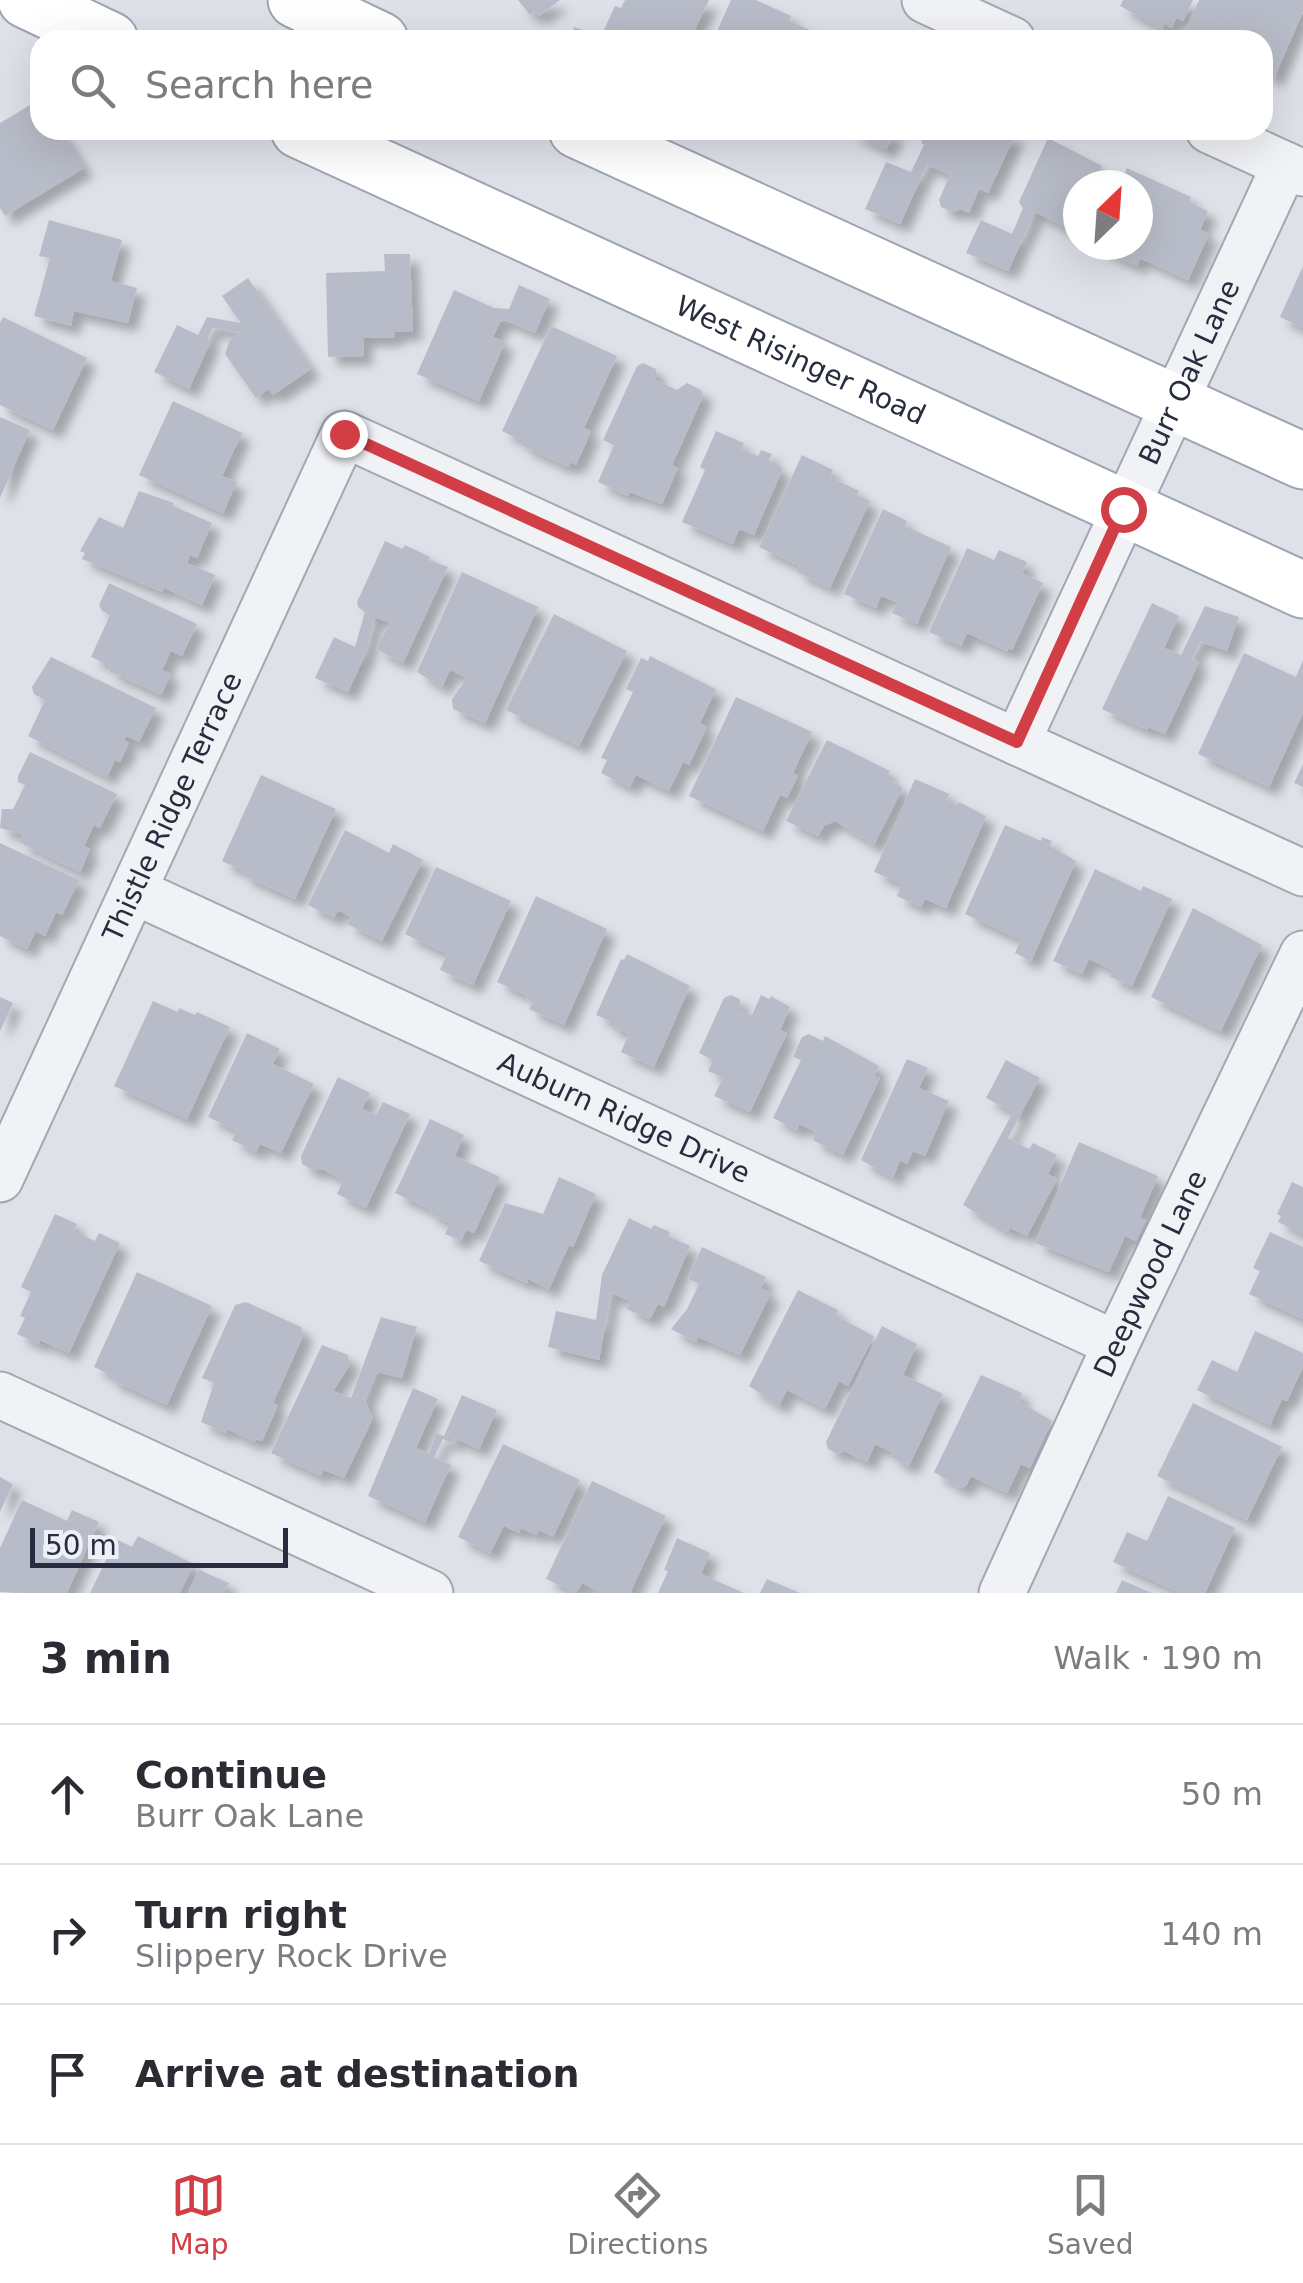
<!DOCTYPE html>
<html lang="en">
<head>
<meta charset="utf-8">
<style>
	body { margin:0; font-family:"DejaVu Sans",sans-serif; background:#f2f2f3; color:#2b2b33 }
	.compass { position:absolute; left:1063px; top:170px; width:90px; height:90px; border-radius:50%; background:#fff; box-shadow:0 10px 40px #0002; rotate:25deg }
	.scale { position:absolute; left:30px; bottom:25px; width:258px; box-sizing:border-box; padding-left:10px; border:5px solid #272d3f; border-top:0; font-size:28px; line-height:35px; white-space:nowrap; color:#272d3f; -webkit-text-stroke:8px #edf0f6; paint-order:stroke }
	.stop { position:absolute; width:30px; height:30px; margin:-22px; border:8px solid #d23e46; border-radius:50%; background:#fff }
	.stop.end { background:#d23e46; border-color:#fff; box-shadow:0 2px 10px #0008 }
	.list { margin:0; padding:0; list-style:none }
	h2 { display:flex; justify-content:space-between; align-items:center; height:130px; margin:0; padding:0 40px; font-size:42px }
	h2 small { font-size:32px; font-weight:400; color:#7c7c81 }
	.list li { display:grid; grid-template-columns:65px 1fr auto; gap:30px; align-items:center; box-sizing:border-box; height:140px; padding:0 40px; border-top:2px solid #e1e1e2 }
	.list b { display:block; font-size:38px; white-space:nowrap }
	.list p { margin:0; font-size:32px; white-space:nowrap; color:#7c7c81 }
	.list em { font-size:32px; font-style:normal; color:#7c7c81 }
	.icon { flex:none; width:55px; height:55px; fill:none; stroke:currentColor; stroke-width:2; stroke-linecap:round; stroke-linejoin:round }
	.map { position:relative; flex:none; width:1303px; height:1593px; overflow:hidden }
	.search { position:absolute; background:#fff; box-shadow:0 10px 40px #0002; left:30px; right:30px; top:30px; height:110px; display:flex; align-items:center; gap:25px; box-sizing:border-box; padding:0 35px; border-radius:30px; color:#7c7c81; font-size:38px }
	.sheet { height:550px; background:#fff }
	nav { display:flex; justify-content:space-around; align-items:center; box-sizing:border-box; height:140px; border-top:2px solid #e1e1e2; background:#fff; font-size:28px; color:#7c7c81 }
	nav a { display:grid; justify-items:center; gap:5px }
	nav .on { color:#d23e46 }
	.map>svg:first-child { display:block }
</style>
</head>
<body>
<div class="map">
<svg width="1303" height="1593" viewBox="0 0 1303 1593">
	<defs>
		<filter id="shadow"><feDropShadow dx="9" dy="9" stdDeviation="5" flood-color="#0004"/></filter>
	</defs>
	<rect width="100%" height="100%" fill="#dee1e8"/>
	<g fill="#b8bcc8" filter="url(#shadow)">
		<polygon points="518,0 560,0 539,16 535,11 530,15"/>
		<polygon points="625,0 709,0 690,40 621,40 616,28 611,40 570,40 574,27 601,36 615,6 621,8"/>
		<polygon points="731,0 756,0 791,16 789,21 812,31 808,40 713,40"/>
		<polygon points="1123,0 1193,0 1183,21 1176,18 1172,28 1164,24 1162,29 1120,6"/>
		<polygon points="1199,0 1303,0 1303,12 1274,78 1263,73 1263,40 1182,37"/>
		<polygon points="40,99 40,130 60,130 84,168 5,216 0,208 0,123"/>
		<polygon points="846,130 896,130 886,150"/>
		<polygon points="934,130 1016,133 988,193 979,189 969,213 961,209 953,212 941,207 939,200 950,175 927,165 900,224 865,209 886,162 911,172 924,145 921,143 925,134 931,136"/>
		<polygon points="1048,138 1102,166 1100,171 1115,179 1112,185 1078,185 1078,234 1035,212 1008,271 966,253 981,220 1012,234 1023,208 1019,202"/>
		<polygon points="1127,168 1191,197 1189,202 1208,211 1200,230 1209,234 1188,280 1140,258 1137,266 1092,245 1138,245 1138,185 1119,185"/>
		<polygon points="49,220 122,240 111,281 137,288 128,323 74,311 71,326 34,316 50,258 39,256"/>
		<polygon points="384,254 410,254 413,332 395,332 395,337 363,338 364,356 328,357 326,273 385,271"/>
		<polygon points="1303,266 1303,328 1280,317"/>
		<polygon points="248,278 311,369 273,395 268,389 256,398 225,354 229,341 240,333 213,328 207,339 211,341 189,389 154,372 177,325 198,335 207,317 241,323 222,296"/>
		<polygon points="519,285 550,299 535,333 505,320 500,322 493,337 505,342 479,401 417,374 454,290 494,308 509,309"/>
		<polygon points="3,317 87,358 53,430 0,405 0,323"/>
		<polygon points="551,326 617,356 584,428 591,431 576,465 570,462 568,467 521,445 523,441 502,431"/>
		<polygon points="643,363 656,369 656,380 677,390 687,383 701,390 703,396 672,465 678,468 662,504 630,492 628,496 598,482 614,445 603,440 637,366"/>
		<polygon points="173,401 242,433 222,476 237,482 223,513 139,475"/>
		<polygon points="0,417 30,430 0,498"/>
		<polygon points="716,431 744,443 741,449 758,456 761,450 772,454 769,459 773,464 783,468 754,535 739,529 733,544 682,522 705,470 700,467"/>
		<polygon points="802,455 833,470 830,477 859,491 857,495 870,501 830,588 797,572 799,566 759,547"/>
		<polygon points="139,491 174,503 173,506 212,523 197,558 190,555 187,563 215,575 202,605 164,588 162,592 82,559 85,553 80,551 99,517 123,528"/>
		<polygon points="883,509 907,521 905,526 951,547 917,624 892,613 897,602 881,596 876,608 844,594"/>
		<polygon points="385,541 402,549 405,545 430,557 429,560 448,567 403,663 376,649 390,623 375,617 366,653 348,692 315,678 334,637 355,647 365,612 358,607 357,602"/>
		<polygon points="967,548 994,560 999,550 1027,562 1022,573 1043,583 1012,650 1008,648 1007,651 967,633 961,646 929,632"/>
		<polygon points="462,572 538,607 485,723 453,709 452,699 467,678 450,670 442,687 417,672"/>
		<polygon points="109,583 197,624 182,656 171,651 162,670 171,674 161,695 109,671 111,666 91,657 110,615 102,611 99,605"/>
		<polygon points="1152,603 1179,616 1164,648 1181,655 1205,606 1239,617 1227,651 1200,642 1192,659 1199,662 1165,734 1148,727 1147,730 1102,709"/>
		<polygon points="554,614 627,651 579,746 506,710"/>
		<polygon points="1244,653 1296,677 1303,660 1303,713 1269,787 1198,754"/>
		<polygon points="650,656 716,689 700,723 707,727 689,765 683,762 669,791 636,775 630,787 601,773 607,760 601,758 633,692 626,689 641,658 648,661"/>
		<polygon points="51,657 156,708 139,742 126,736 124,740 129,743 120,762 115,760 107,777 28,736 45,700 34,694 32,687"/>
		<polygon points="736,697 812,732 793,773 798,776 787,798 780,795 763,831 689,796"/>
		<polygon points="827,740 890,771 886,778 903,788 874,845 835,821 824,826 818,836 786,821"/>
		<polygon points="30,752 117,794 100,828 94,825 84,846 90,849 80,872 19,842 23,835 0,828 2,809 13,809 25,785 18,782 18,776"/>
		<polygon points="1303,764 1303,787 1294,783"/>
		<polygon points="261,775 336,809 295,899 242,875 244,871 222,861"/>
		<polygon points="915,779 949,794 947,800 957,805 959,802 986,816 946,908 925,899 921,907 897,896 902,884 874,872"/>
		<polygon points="1005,825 1041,841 1042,837 1052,841 1050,846 1076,861 1031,961 1015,953 1021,940 965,914"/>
		<polygon points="345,830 389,853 393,844 423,860 382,941 347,924 351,917 338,910 334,918 308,905"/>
		<polygon points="0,843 79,880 62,915 56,912 45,936 36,931 27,949 0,936"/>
		<polygon points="436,867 511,901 473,985 440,970 447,954 405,934"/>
		<polygon points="1095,869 1141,891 1143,886 1172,899 1132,986 1110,977 1113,970 1089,959 1082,974 1053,961"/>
		<polygon points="536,896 607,929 564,1025 529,1009 533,1002 527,999 528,996 497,982"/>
		<polygon points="1193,908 1262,945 1221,1031 1151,997"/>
		<polygon points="627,954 690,986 654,1067 621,1052 629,1034 608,1025 610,1021 596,1015 621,959 624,960"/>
		<polygon points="731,995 740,999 740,1010 752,1015 761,995 769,999 771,996 790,1007 780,1030 787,1033 750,1112 714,1096 723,1078 708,1071 713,1060 699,1053 724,998"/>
		<polygon points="0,997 13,1003 0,1031"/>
		<polygon points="153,1001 178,1012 179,1008 195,1015 197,1012 230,1027 187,1119 114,1086"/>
		<polygon points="247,1033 280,1049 273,1064 314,1084 281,1153 260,1144 256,1152 232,1140 237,1131 208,1117"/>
		<polygon points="809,1034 823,1041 825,1036 879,1066 874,1076 880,1078 843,1155 813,1140 816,1132 799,1124 797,1130 773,1118 801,1060 793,1057 802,1037"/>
		<polygon points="907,1059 928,1068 919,1088 949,1101 925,1156 913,1151 907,1164 900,1160 893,1178 861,1160"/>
		<polygon points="1006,1060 1040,1078 1008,1138 1029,1149 1033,1143 1057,1155 1048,1174 1057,1179 1027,1236 1010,1228 1008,1232 963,1205 1013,1112 986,1098"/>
		<polygon points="338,1077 370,1093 362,1109 376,1115 383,1102 410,1114 366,1208 337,1194 343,1180 322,1169 313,1170 302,1164 301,1156"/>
		<polygon points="430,1119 464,1135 455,1156 500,1177 474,1233 466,1230 461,1241 445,1234 450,1223 429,1213 431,1210 395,1193"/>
		<polygon points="1079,1142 1158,1176 1140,1218 1146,1220 1136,1241 1125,1236 1109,1272 1035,1243"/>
		<polygon points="559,1177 596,1194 573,1247 569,1245 549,1289 528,1279 527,1283 479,1261 505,1203 543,1214"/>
		<polygon points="1292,1182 1303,1187 1303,1234 1278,1222 1281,1216 1277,1214"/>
		<polygon points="55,1214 77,1224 73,1231 95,1241 99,1233 120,1243 69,1353 40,1340 39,1344 17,1334 25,1318 20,1316 31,1292 21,1287"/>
		<polygon points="629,1218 651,1229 654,1225 670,1232 668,1236 690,1246 664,1307 658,1304 650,1319 627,1309 630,1301 611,1293 599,1360 548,1347 556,1311 596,1320 602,1275"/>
		<polygon points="1270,1232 1303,1247 1303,1319 1249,1294 1260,1271 1253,1268"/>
		<polygon points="702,1247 766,1277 761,1288 771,1293 740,1355 698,1337 696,1342 671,1329 687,1309 699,1284 688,1279"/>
		<polygon points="137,1272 212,1306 167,1405 109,1379 111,1375 94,1367"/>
		<polygon points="798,1290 838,1310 836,1316 874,1336 848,1386 839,1381 825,1409 787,1390 779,1406 749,1386"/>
		<polygon points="246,1302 301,1327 303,1336 273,1403 278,1405 262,1441 256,1439 254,1442 227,1429 226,1433 201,1422 214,1383 202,1378 235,1305"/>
		<polygon points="381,1317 417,1327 402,1378 377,1372 365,1401 373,1418 344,1478 324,1470 320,1476 271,1453 322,1345 348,1355 349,1366 333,1391 351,1398"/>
		<polygon points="882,1326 917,1344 903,1375 943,1394 909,1466 891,1457 893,1453 875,1444 867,1462 844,1451 838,1454 828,1449 826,1442"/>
		<polygon points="1255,1331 1303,1353 1303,1367 1287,1401 1282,1399 1270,1425 1197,1390 1212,1360 1237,1372"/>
		<polygon points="981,1375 1022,1393 1018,1401 1052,1421 1030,1468 1021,1464 1007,1493 971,1476 966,1486 960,1488 934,1472"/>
		<polygon points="413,1388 438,1399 416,1448 429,1454 436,1433 444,1436 462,1395 497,1410 479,1449 455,1438 453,1444 443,1439 434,1457 451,1465 425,1522 368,1496"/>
		<polygon points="1193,1403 1282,1447 1247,1520 1157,1476"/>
		<polygon points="503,1444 580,1480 553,1537 539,1530 536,1535 521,1528 519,1533 504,1526 490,1553 458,1537"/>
		<polygon points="0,1477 13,1484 0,1512"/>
		<polygon points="592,1481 666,1516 630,1593 603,1593 582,1583 576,1593 546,1579"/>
		<polygon points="1168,1496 1235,1528 1205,1593 1180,1593 1113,1562 1127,1532 1147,1541"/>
		<polygon points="22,1500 67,1521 72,1510 99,1522 67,1593 0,1592 0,1548"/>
		<polygon points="138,1536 194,1564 180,1593 90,1593 116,1539 132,1547"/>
		<polygon points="677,1538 710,1553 701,1574 744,1593 658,1593 668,1571 664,1570"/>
		<polygon points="199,1570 229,1583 224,1593 188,1593"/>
		<polygon points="767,1579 800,1593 760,1593"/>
		<polygon points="1122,1580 1152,1593 1116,1593"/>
	</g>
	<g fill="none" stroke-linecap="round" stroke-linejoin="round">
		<g stroke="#a3a7b2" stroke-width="49">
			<g id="minor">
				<polyline points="925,0 1012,40"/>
				<polyline points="1209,130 1303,173"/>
				<path id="s1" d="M1017,742L1285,165"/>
				<path id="s2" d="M134,891L1116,1344"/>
				<path id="s3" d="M0,1179L344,434L1303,873"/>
				<polyline points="0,1395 430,1593"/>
				<path id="s4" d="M1002,1593L1116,1344L1303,954"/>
			</g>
		</g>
		<g stroke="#9da4b4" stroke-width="59">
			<g id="major">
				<polyline points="26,0 110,40"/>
				<polyline points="296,0 380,40"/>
				<path id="s5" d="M299,130L1303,590"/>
				<polyline points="577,130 1303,461"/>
			</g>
		</g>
		<use href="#minor" stroke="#f1f2f6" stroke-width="45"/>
		<use href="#major" stroke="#fff" stroke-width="55"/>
	</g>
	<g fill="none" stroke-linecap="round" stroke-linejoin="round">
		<polyline stroke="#d23e46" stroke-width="12" points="344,434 1017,742 1123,509"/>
	</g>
	<g text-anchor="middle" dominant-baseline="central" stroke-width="8" stroke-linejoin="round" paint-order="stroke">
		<g font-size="28" fill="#272d3f" stroke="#edf0f6">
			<text stroke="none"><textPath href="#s5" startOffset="552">West Risinger Road</textPath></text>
			<text stroke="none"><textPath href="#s1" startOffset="408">Burr Oak Lane</textPath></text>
			<text stroke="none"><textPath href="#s3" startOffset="410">Thistle Ridge Terrace</textPath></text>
			<text stroke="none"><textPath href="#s2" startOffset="540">Auburn Ridge Drive</textPath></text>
			<text stroke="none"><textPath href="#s4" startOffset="352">Deepwood Lane</textPath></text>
		</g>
	</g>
</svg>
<svg class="compass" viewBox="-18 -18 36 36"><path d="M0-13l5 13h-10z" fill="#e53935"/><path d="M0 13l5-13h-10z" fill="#7c7c81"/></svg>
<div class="scale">50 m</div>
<div class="stop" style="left:1123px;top:509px"></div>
<div class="stop end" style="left:344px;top:434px"></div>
<div class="search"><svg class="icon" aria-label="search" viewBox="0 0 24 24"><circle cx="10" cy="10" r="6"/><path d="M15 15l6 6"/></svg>Search here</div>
</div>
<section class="sheet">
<h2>3 min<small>Walk · 190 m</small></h2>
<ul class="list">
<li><svg class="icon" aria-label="ahead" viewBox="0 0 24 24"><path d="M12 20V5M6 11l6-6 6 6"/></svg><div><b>Continue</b><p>Burr Oak Lane</p></div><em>50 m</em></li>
<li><svg class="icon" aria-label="right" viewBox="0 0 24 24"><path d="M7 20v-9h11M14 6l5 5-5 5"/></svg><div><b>Turn right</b><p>Slippery Rock Drive</p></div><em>140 m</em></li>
<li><svg class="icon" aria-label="arrive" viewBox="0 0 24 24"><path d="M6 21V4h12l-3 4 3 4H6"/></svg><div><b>Arrive at destination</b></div></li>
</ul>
</section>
<nav>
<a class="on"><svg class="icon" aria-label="map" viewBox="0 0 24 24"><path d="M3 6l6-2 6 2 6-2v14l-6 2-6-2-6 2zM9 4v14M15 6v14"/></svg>Map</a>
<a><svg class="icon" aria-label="directions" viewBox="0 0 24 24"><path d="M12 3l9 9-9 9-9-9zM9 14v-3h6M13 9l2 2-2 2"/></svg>Directions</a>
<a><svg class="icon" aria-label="saved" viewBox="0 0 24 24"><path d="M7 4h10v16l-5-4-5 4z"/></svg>Saved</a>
</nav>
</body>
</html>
